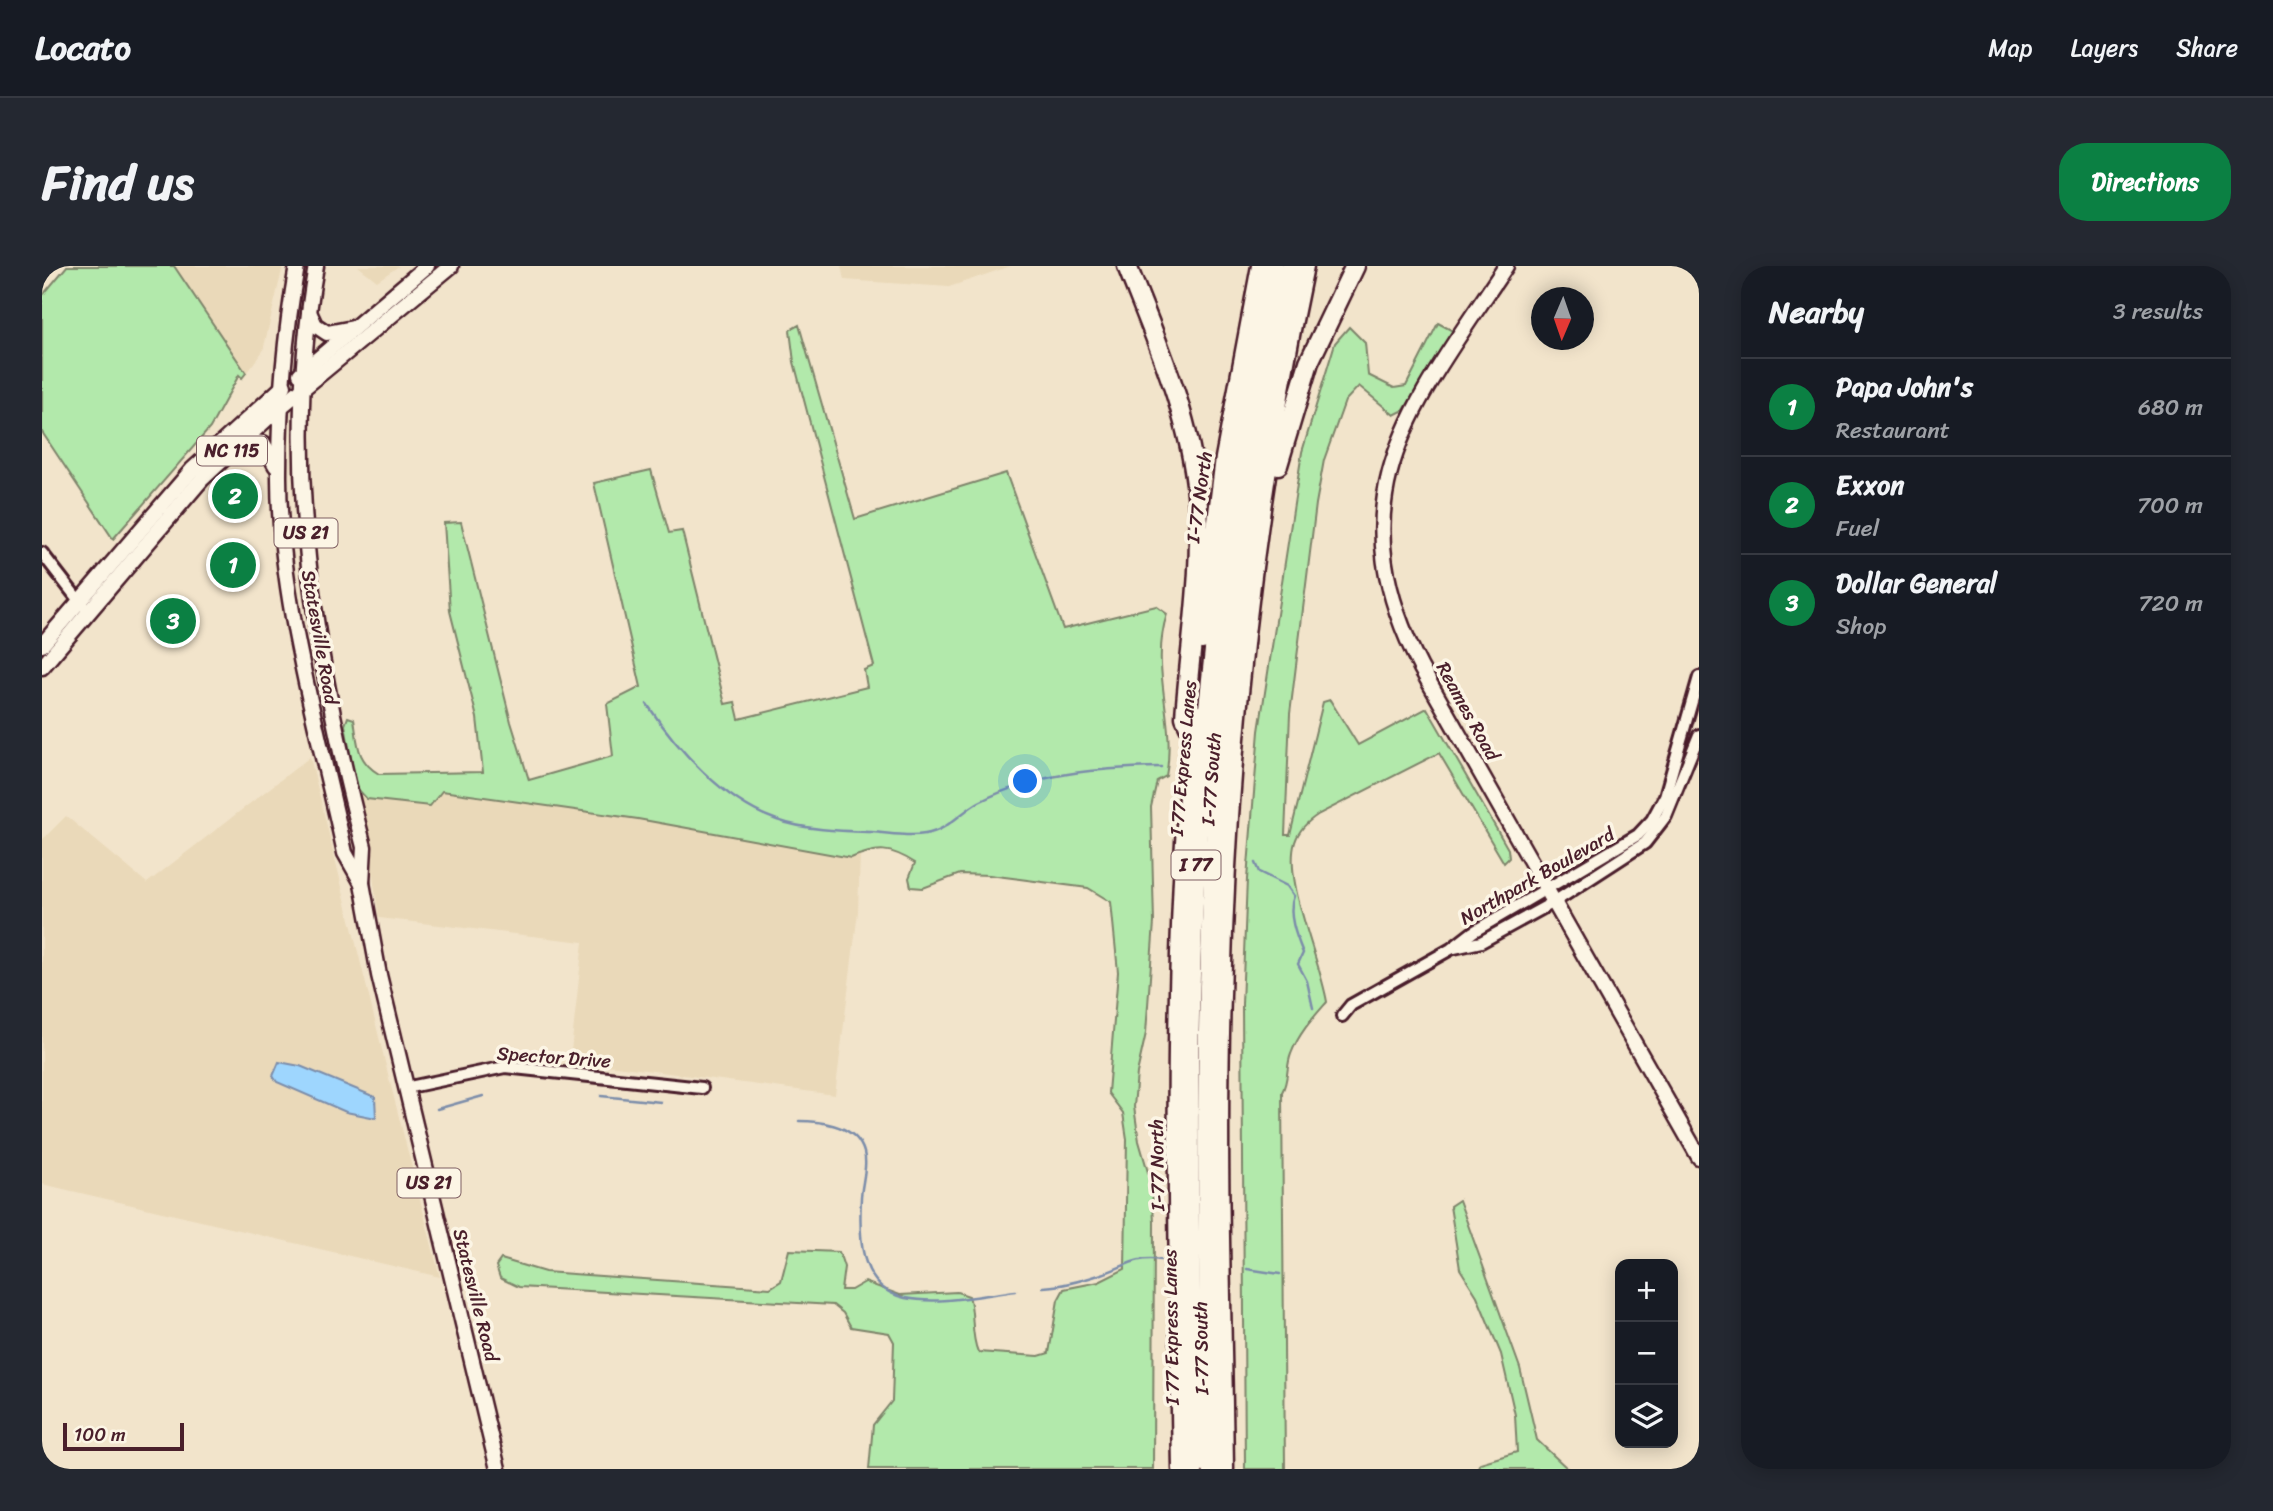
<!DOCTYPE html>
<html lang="en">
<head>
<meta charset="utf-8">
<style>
	body { margin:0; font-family:Sriracha,sans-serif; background:#242831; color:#f1f3f6 }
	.controls { position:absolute; right:21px; bottom:21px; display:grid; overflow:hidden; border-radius:14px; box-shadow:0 4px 18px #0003 }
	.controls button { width:63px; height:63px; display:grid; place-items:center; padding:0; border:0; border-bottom:2px solid #363941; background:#171b24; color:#f1f3f6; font:35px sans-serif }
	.compass { position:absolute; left:1489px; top:21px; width:63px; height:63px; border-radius:50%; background:#171b24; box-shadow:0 4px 18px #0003; rotate:182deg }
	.scale { position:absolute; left:21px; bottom:18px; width:121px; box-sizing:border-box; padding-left:7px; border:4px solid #4a1f2b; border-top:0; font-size:19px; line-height:24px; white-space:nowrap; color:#4a1f2b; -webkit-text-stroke:5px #fcf5e5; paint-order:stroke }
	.you { position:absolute; left:984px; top:516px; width:24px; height:24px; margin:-18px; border:5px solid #fff; border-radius:50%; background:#1a73e8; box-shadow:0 0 0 10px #1a73e833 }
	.badge { display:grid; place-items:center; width:46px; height:46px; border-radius:50%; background:#0b8043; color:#fff; font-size:23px; font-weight:700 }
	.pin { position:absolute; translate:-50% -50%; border:4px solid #fff; box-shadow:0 2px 7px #0006 }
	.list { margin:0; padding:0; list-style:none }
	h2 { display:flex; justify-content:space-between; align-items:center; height:91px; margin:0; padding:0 28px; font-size:30px }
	h2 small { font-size:23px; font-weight:400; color:#9ea1a6 }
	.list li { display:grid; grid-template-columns:46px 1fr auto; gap:21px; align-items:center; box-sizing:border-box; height:98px; padding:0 28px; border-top:2px solid #363941 }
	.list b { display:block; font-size:26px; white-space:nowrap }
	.list p { margin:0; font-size:23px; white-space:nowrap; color:#9ea1a6 }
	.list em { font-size:23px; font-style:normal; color:#9ea1a6 }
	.icon { flex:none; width:38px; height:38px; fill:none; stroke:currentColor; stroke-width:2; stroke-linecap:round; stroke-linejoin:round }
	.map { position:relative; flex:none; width:1657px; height:1203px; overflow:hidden; border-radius:28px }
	header { display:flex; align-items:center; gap:42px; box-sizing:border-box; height:98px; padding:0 35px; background:#171b24; border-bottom:2px solid #363941 }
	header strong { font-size:33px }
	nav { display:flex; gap:38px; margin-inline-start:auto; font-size:24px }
	.intro { display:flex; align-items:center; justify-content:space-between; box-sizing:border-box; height:168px; padding:0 42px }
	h1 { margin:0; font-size:49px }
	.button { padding:18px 32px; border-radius:28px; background:#0b8043; color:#fff; font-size:24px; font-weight:700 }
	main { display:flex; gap:42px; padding:0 42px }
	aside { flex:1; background:#171b24; border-radius:28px; box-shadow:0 4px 18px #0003 }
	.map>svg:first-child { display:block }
</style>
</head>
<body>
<header>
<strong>Locato</strong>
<nav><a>Map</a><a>Layers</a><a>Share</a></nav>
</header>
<div class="intro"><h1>Find us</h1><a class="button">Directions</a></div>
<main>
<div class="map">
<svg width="1657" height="1203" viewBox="0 0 1657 1203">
	<rect width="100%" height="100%" fill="#f2e4cb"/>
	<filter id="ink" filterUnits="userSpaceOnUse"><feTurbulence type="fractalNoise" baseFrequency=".0143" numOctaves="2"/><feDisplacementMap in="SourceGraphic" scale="14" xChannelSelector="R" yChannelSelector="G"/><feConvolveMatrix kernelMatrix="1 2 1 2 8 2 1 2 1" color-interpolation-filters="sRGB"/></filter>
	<g filter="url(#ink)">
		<g fill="#ead9b9">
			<polygon points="132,0 241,0 221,85 204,107"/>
			<polygon points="316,0 357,0 335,15"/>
			<polygon points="799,0 969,0 907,21 802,14"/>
			<polygon points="268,491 349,820 398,1011 0,918 0,574 24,550 105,617"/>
			<polygon points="316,509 555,543 818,588 816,646 793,829 528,794 541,676 337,652"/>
		</g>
		<g fill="#b2e9ab" stroke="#7e846b" stroke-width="2">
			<polygon points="25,0 132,0 204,107 200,112 197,109 168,162 71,273 0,166 0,30"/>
			<path d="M1396,57L1411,65L1362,144L1352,149L1317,120L1303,135L1282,194L1274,238L1248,448L1243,569H1248L1281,436L1288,434L1316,479L1385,442L1466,583L1467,592L1462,597L1397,487L1277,548C1266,555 1257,563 1253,576C1241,614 1278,693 1285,736C1271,752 1257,767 1249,788C1244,800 1247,814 1240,826L1243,1203H1203L1200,738L1205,613L1217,465L1260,186L1293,77L1307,61L1323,77L1326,109L1352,122L1364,120Z"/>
			<path d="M757,59L813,253L964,207L1021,363L1114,340L1125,348C1107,404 1135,455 1124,510L1115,515L1109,541L1112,656L1104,767L1095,807L1092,841L1097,875L1110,920L1112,956L1111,1203H827L831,1159L850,1135L852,1076L847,1067L809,1061L801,1047L791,1039L477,1021L458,1012L454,1000L459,993L503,1006L728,1022L739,1015L747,984L797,986L802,1001L799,1024H809L823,1016L858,1029L915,1026L927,1030C933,1049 928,1067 936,1086L997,1090L1007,1087L1016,1034L1022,1023L1057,1016L1083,1003L1085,873L1081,847L1066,827L1076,706L1069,636L1046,622L947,609L918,608L881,622L869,621L867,612L873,597C848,581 836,581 809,592L596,553L400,525L388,540L325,533L314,521L303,459L306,451L312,453C316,478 314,494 337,508L441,506L435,452L408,345L402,257L419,256L469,456L487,514L571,490L565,438L599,421L552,217L609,204L627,267L640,265L683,438L693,436L697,453L825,421L822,404L832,400L752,96L748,64Z"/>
			<polygon points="1417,934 1478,1102 1495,1174 1526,1203 1435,1203 1438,1197 1475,1186 1473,1149 1459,1088 1435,1030 1418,1003 1408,940"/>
		</g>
		<polygon fill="#9ed6fe" stroke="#7c8daa" stroke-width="2" points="237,796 258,800 333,831 334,852 304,846 235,816 231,810"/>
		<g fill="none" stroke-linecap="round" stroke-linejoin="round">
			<g stroke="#7c8daa" stroke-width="2.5">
				<path d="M605,438C635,483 682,536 735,554C763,564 800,565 829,566C847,567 865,571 883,568C905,565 919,546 937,536C994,507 1056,502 1119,501"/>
				<path d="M1213,597L1217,606L1245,620L1252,630C1245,647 1254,670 1261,687L1256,698L1265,715L1271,742"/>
				<polyline points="559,830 619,836"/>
				<polyline points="395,843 441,830"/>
				<path d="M757,855C778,855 809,859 819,879C828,894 820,915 819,931C817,970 816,1022 863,1032C899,1039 939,1029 974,1025"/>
				<polyline points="1205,1003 1238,1008"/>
				<path d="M1001,1021C1020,1020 1042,1014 1060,1008C1080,1002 1096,989 1118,994"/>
				<polyline points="1454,1202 1455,1203"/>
			</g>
			<g stroke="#4a1f2b" stroke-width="16">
				<g id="minor">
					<polyline points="0,287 41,340"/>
					<polyline points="1412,682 1439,676 1512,636 1603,577 1624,550 1657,469"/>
					<polyline points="1300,750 1309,739 1409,683 1431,666 1596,569 1610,554 1623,530 1657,411"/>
					<polyline points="363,822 463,801 660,822"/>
					<polyline points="0,1201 3,1203"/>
				</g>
			</g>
			<g stroke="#4a1f2b" stroke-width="19">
				<g id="major">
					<path d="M255,0C243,68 237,137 237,206C236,330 277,466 303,587L320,617"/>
					<path d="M274,0C239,198 272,389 322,581L320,617L337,709L456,1203"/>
					<path d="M1464,0C1370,142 1290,229 1379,402L1657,891"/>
					<polyline points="267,46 273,59 285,67 311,62"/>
					<polyline points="258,108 385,0"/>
					<polyline points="197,181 207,176 221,177 234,200"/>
					<polyline points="0,379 150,204 242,120"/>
					<polyline points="0,401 160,213 230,148 409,0"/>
				</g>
			</g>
			<g stroke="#4a1f2b" stroke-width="23">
				<g id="highway">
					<path d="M1085,0C1114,74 1148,148 1155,228C1162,302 1148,378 1143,451L1147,460"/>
					<polyline points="1236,199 1267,96 1313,0"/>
					<polyline points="1160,374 1183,192 1219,0"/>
					<path d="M1140,1203C1136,951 1128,699 1153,448"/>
					<path d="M1152,1203C1150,1029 1143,855 1150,681C1159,451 1186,225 1232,0"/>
					<path d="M1169,1203C1167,1031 1162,859 1168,687C1175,456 1202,226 1249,0"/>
					<path d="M1182,1203C1180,1045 1174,887 1179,729C1185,485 1211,240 1262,0"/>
				</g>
			</g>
			<use href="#minor" stroke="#fcf5e5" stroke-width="10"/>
			<use href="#major" stroke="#fcf5e5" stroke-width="14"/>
			<use href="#highway" stroke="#fcf5e5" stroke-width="18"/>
		</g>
	</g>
	<g text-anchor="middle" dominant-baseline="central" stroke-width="7" stroke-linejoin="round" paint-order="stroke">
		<g fill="#fcf5e5" stroke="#7f5f63" stroke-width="2">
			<rect x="155" y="170.5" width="70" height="29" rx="5"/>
			<rect x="232.5" y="252.5" width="63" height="29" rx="5"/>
			<rect x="1129.5" y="584.5" width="49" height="29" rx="5"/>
			<rect x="355.5" y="902.5" width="63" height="29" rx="5"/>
		</g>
		<g font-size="18" font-weight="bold" fill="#4a1f2b">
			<text x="190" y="185">NC 115</text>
			<text x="264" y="267">US 21</text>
			<text x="1154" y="599">I 77</text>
			<text x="387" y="917">US 21</text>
		</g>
		<g font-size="19" fill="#4a1f2b" stroke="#fcf5e5">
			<text transform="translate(1157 231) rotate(-82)">I-77 North</text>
			<text transform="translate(278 371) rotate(80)">Statesville Road</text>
			<text transform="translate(1426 445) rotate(61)">Reames Road</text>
			<text transform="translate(1141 492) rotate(-85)">I 77 Express Lanes</text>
			<text transform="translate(1169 513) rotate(-86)">I-77 South</text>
			<text transform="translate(1495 610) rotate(-30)">Northpark Boulevard</text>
			<text transform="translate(512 791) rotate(4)">Spector Drive</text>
			<text transform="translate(1115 899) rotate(-91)">I-77 North</text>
			<text transform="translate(434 1029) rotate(76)">Statesville Road</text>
			<text transform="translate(1129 1061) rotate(-91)">I 77 Express Lanes</text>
			<text transform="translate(1159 1082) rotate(-91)">I-77 South</text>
		</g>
	</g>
</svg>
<div class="controls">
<button>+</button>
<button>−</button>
<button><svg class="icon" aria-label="layers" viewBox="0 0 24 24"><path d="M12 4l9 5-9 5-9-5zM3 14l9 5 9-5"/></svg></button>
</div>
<svg class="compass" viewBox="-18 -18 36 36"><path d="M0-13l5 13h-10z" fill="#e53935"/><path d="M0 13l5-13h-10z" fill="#9ea1a6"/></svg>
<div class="scale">100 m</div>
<div class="you"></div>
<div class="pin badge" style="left:191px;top:299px">1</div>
<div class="pin badge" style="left:193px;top:230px">2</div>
<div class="pin badge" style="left:131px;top:355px">3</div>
</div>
<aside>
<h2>Nearby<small>3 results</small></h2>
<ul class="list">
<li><span class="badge">1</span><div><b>Papa John's</b><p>Restaurant</p></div><em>680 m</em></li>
<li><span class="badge">2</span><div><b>Exxon</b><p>Fuel</p></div><em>700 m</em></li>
<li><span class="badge">3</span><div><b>Dollar General</b><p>Shop</p></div><em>720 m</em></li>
</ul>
</aside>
</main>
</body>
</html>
